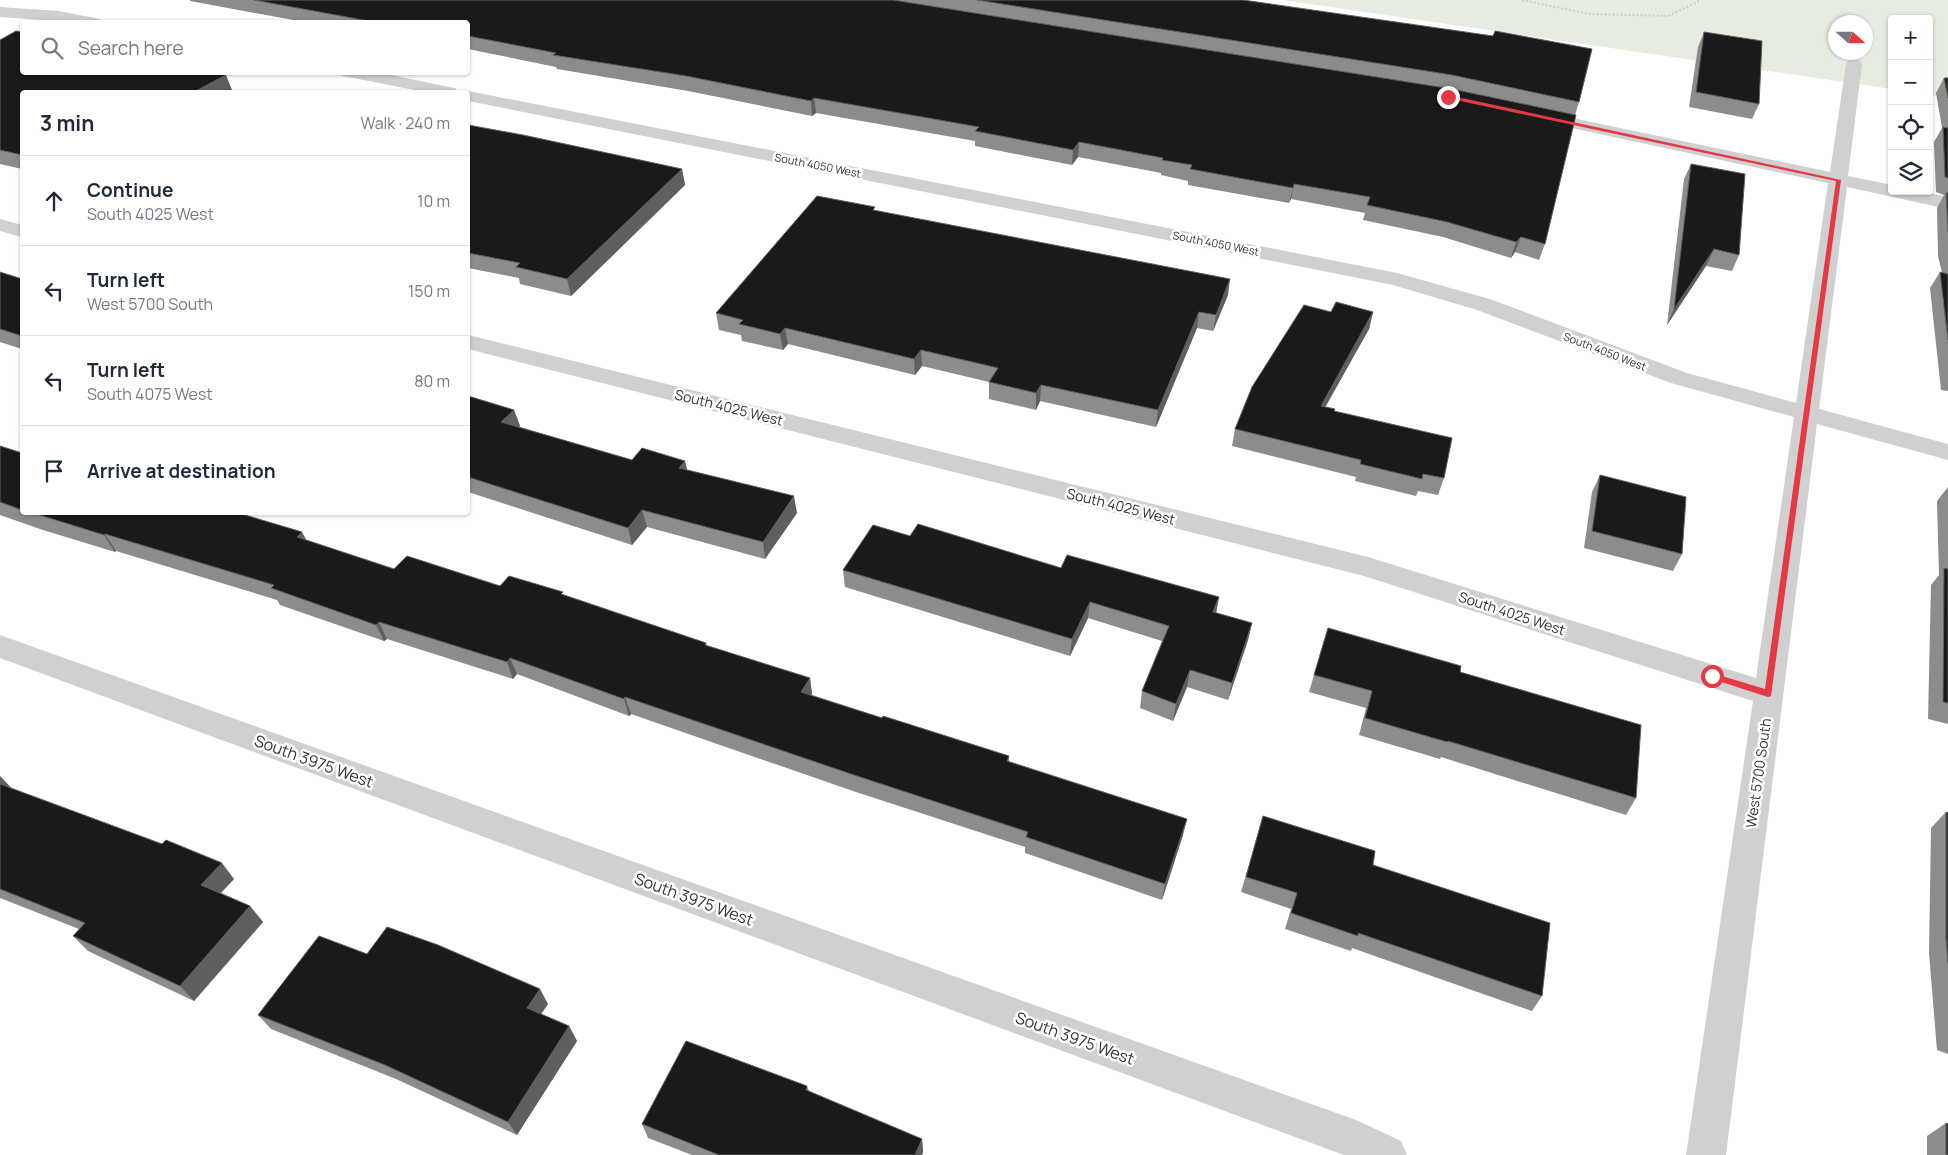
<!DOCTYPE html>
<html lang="en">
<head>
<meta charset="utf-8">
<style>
	body { margin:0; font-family:Manrope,sans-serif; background:#f2f2f3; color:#1f2937 }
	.controls { position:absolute; right:15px; top:15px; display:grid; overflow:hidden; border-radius:5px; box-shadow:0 1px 4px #0004 }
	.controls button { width:45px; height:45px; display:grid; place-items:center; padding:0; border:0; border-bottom:1px solid #e0e1e3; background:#fff; color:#1f2937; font:25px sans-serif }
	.compass { position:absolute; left:1828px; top:15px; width:45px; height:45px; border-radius:50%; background:#fff; box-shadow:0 1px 4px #0004; rotate:111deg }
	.stop { position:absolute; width:15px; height:15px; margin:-11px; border:4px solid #e63946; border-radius:50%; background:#fff }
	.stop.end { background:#e63946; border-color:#fff; box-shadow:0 1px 5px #0008 }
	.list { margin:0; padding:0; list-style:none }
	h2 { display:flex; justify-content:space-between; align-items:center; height:65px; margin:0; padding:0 20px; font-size:21px }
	h2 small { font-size:16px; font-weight:400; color:#747a83 }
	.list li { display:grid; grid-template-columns:32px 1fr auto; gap:15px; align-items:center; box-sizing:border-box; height:90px; padding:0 20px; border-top:1px solid #e0e1e3 }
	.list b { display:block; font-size:19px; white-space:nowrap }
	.list p { margin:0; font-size:16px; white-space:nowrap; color:#747a83 }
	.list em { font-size:16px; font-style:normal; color:#747a83 }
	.icon { flex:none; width:28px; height:28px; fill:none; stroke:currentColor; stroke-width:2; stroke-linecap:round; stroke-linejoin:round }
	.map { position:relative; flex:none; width:1948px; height:1155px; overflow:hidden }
	.search { position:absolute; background:#fff; box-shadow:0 1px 4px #0004; left:20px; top:20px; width:450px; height:55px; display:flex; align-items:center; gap:12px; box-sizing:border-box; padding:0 18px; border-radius:5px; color:#747a83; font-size:19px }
	.panel { position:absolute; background:#fff; box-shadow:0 1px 4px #0004; left:20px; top:90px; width:450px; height:425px; border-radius:5px }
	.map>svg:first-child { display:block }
</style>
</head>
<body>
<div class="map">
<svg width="1948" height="1155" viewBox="0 0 1948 1155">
	<rect width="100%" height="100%" fill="#fff"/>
	<path fill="#e6ecdf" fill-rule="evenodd" d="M1283,0H1948V97L1929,95V19H1892V89ZM1836,22H1866V52H1836Z"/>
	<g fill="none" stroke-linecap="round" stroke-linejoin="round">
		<polyline stroke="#cdcdcd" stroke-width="2" stroke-dasharray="2 2" stroke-linecap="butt" points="1522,0 1589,14 1668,16 1701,0"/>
		<g fill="#d0d0d0" fill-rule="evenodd">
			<polygon points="0,7 59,11 100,19 102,22 69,22 0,17"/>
			<polygon points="1854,59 1860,60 1862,64 1848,176 1892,185 1892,191 1920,191 1948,197 1948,209 1847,187 1819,409 1948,444 1948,460 1817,424 1726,1155 1686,1155 1753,701 1364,576 468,349 468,335 1368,557 1756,678 1794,417 1671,383 1477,310 1393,285 468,101 468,92 462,92 468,91 1397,273 1493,300 1687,373 1796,403 1828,183 1539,121 1533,120 1530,116 1533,112 1539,111 1830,172 1846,64 1848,60"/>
			<polygon points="340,72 377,72 449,87 455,88 458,92 425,92 348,77 342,76"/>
			<polygon points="0,219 22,225 22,237 0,231"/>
			<polygon points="0,635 1356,1120 1401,1141 1407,1155 1344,1155 0,658"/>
		</g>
	</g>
	<g fill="#8c8c8c">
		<polygon points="190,0 1243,0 1579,102 1575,115 1545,244 1539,260 1515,252 1511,258 1443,237 1363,220 1365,213 1291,199 1289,203 1188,185 1188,181 1161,175 1161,173 1078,157 1072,165 975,146 975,141 816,113 812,116 688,91 557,69 556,67 468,49 468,22 304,22 190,1"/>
		<polygon points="1704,32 1759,104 1752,119 1689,107 1698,47"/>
		<polygon points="0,40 232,90 228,92 22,92 22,169 0,164"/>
		<polygon points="1944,78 1948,78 1948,391 1941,390 1930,288 1940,272 1942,273 1938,256 1937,208 1944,195 1936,192 1934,142 1942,128 1936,93"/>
		<polygon points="468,125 682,169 685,185 571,296 520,284 519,278 468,268"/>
		<polygon points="1691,164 1739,255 1732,271 1706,266 1667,325 1684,179"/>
		<polygon points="875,211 1228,295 1213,331 1197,328 1156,427 1040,401 1036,410 989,399 989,382 922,366 915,375 788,344 783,350 742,341 741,335 719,330 716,313"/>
		<polygon points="0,272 22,279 22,349 0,342"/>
		<polygon points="1331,312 1373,312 1369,329 1325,407 1444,478 1438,495 1418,491 1416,496 1355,481 1356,477 1232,446 1235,429"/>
		<polygon points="468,396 514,410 520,426 519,427 632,460 685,461 687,470 797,513 765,559 647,527 632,545 468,492"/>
		<polygon points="0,446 22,453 22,512 235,512 302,532 306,540 394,569 500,586 564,595 706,643 707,646 810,678 812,694 811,696 882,718 1009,756 1009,762 1183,835 1162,900 1025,853 1025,847 853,791 631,714 629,716 517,674 513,679 387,639 384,641 280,605 277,600 116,551 115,552 43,530 0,515"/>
		<polygon points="1600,475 1682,554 1673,571 1584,548 1592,492"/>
		<polygon points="1948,487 1948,724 1928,719 1931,585 1939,575 1937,501"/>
		<polygon points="910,536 1061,568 1252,623 1248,640 1228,700 1187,687 1173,721 1140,708 1142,691 1162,641 1088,618 1070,656 845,587 843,570"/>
		<polygon points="1328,628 1460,672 1636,798 1626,815 1441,757 1440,759 1359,735 1366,708 1309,692"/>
		<polygon points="0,776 12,789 234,879 221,893 250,906 263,922 194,1001 88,951 73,936 79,929 0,898"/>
		<polygon points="1946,812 1948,813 1948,1054 1937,1050 1929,953 1931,828"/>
		<polygon points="1263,816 1373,865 1542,996 1532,1011 1352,948 1351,951 1285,929 1291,909 1241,892"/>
		<polygon points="367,954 548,1004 541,1014 569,1026 577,1041 517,1135 396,1079 271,1029 258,1015"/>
		<polygon points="807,1086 809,1091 922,1139 923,1152 922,1155 692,1155 648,1138 642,1124"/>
		<polygon points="1946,1123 1948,1155 1927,1155 1927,1136"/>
	</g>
	<g fill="#5f5f5f">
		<polygon points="226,75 232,90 228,92 194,92"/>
		<polygon points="814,98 816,113 812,116 811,101"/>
		<polygon points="1079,142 1078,157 1072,165 1073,150"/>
		<polygon points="682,169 685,185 571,296 567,279"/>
		<polygon points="1294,184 1291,199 1289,203 1293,188"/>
		<polygon points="1521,237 1515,252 1511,258 1516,242"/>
		<polygon points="1714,249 1706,266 1667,325 1674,309"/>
		<polygon points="1230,279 1228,295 1213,331 1216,315"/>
		<polygon points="1199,312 1197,328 1156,427 1158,410"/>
		<polygon points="1373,312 1369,329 1317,422 1321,406"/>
		<polygon points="785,328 788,344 783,350 780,334"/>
		<polygon points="921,350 922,366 915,375 914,359"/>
		<polygon points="1041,385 1040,401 1036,410 1036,393"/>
		<polygon points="514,410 520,426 507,439 501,422"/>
		<polygon points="685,461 689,478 679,468"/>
		<polygon points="794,496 797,513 765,559 763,542"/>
		<polygon points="642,510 647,527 632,545 628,528"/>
		<polygon points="302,532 311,549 297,537"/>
		<polygon points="105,534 116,551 115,552 104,535"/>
		<polygon points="1219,597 1216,614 1213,612"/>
		<polygon points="1090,602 1088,618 1070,656 1072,639"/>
		<polygon points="379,622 387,639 384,641 376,625"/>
		<polygon points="1252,623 1248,640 1228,700 1232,683"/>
		<polygon points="510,658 517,674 513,679 507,662"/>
		<polygon points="1190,670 1187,687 1173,721 1176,704"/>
		<polygon points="810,678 812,694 803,709 801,692"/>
		<polygon points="625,697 631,714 629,716 624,699"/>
		<polygon points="0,776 15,792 0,790"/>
		<polygon points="1187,819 1183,835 1162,900 1165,884"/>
		<polygon points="222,863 234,879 214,900 201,885"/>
		<polygon points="250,906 263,922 194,1001 180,986"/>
		<polygon points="540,989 548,1004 535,1023 527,1008"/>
		<polygon points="569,1026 577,1041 517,1135 508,1122"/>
		<polygon points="922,1139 923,1152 922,1155 915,1155"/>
	</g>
	<g fill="#1a1a1a" stroke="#5f5f5f">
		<polygon points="254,0 893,0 1452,89 1576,115 1545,244 1521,237 1516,242 1447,222 1367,205 1370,197 1294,184 1293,188 1190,169 1192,165 1162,160 1163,158 1079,142 1073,150 975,131 979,127 814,98 811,101 686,76 553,55 556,53 468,36 468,22 374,22"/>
		<polygon points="977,0 1243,0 1493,36 1495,31 1592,49 1579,102 1452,75"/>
		<polygon points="16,31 22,32 22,72 214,72 226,75 194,92 22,92 22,155 0,150 0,40"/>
		<polygon points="1704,32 1762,41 1759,104 1696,92"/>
		<polygon points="1944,78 1948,78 1948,98"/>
		<polygon points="468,125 523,135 682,169 567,279 516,267 520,263 468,253"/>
		<polygon points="1943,127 1948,128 1948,178 1945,177"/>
		<polygon points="1691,164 1745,174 1739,255 1714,249 1674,309"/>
		<polygon points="1946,193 1948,193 1948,232"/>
		<polygon points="817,196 875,207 873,210 1230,279 1216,315 1199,312 1158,410 1041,385 1036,393 989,382 998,368 921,350 914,359 785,328 780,334 739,324 743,320 716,313"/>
		<polygon points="0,272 22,279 22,336 0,329"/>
		<polygon points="1940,272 1948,274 1948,340"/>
		<polygon points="1336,302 1373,312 1321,406 1335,409 1334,411 1452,438 1444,478 1423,474 1422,479 1360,464 1361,460 1235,429 1252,387 1304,305 1331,312"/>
		<polygon points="468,396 514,410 501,422 632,460 642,448 685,461 679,468 794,496 763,542 642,510 628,528 468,477"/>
		<polygon points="0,446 22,453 22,510 0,502"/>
		<polygon points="1600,475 1686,497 1682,554 1592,531"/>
		<polygon points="30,512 235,512 302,532 297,537 394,569 407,556 500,586 509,576 563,592 561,594 706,643 705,645 810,678 801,692 882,718 883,716 1009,756 1007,761 1187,819 1165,884 1026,837 1028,832 851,774 625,697 624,699 510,658 507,662 379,622 376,625 271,588 274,585 105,534 104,535"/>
		<polygon points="918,524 1061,568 1067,555 1219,597 1213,612 1252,623 1232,683 1190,670 1176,704 1142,691 1169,626 1090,602 1072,639 843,570 873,525 910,536"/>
		<polygon points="1944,568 1948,569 1948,703 1943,702"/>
		<polygon points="1328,628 1461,666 1460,672 1641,725 1636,798 1448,741 1447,742 1365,718 1372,691 1314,675"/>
		<polygon points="0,784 162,844 166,840 222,863 201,885 250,906 180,986 73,936 85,923 0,889"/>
		<polygon points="1946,812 1948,813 1948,963 1946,938"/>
		<polygon points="1263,816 1375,851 1373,865 1550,923 1542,996 1358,933 1358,936 1291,913 1297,893 1246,877"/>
		<polygon points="387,927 438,945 540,989 527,1008 569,1026 508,1122 385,1065 258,1015 319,936 367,954"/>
		<polygon points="686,1041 807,1086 806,1090 922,1139 915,1155 719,1155 642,1124"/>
		<polygon points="1946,1123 1948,1124 1948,1155 1946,1155"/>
	</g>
	<polygon fill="#e63946" points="1448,95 1841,180 1771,696 1768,697 1709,678 1708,676 1712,673 1765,689 1836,181 1446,98"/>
	<g text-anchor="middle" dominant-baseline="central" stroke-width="5" stroke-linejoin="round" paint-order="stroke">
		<g font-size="11" fill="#333" stroke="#fff">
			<text transform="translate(818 165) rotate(11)">South 4050 West</text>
			<text transform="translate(1216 243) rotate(11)">South 4050 West</text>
			<text transform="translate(1605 351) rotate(21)">South 4050 West</text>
		</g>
		<g font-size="14" fill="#333" stroke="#fff">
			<text transform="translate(729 407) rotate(14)">South 4025 West</text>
			<text transform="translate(1121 506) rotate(14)">South 4025 West</text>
			<text transform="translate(1512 613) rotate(18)">South 4025 West</text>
			<text transform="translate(1758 773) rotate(-82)">West 5700 South</text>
		</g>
		<g font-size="16" fill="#333" stroke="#fff">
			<text transform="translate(314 761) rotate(20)">South 3975 West</text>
			<text transform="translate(694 899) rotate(20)">South 3975 West</text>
			<text transform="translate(1075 1038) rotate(20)">South 3975 West</text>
		</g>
	</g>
</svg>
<div class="controls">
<button>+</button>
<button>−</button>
<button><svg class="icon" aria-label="locate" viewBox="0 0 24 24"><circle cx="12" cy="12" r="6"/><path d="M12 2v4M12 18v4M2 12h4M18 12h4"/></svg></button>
<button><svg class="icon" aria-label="layers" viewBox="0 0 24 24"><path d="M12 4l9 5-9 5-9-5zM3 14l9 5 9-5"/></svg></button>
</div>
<svg class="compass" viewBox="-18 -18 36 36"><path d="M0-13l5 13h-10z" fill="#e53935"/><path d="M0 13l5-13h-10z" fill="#747a83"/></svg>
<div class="stop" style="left:1712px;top:676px"></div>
<div class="stop end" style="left:1448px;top:97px"></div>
<div class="search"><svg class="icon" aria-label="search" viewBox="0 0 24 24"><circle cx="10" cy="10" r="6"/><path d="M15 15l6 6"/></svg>Search here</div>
<section class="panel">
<h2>3 min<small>Walk · 240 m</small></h2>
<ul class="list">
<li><svg class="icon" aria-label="ahead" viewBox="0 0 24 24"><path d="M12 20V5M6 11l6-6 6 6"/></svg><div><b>Continue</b><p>South 4025 West</p></div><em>10 m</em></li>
<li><svg class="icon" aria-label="left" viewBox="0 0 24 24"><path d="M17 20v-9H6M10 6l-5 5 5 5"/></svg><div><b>Turn left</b><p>West 5700 South</p></div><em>150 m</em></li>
<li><svg class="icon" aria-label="left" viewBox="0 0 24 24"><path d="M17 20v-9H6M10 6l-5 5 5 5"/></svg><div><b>Turn left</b><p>South 4075 West</p></div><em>80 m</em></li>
<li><svg class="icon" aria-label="arrive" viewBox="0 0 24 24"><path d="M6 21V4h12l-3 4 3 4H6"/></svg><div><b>Arrive at destination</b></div></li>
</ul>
</section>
</div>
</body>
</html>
